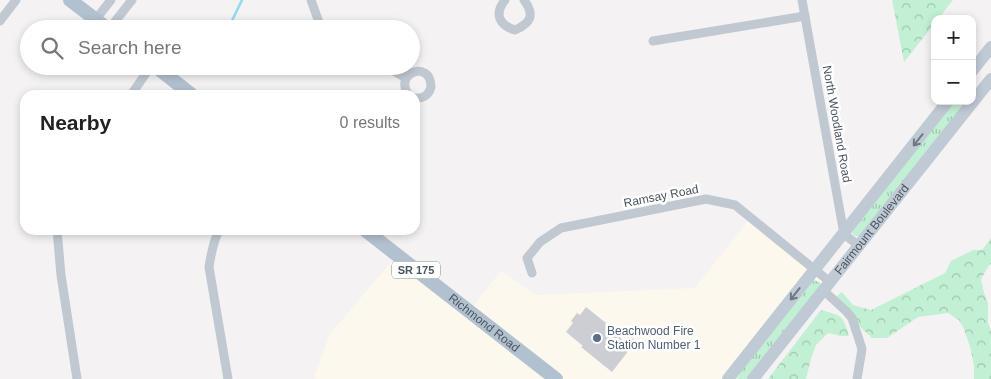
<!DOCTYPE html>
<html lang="en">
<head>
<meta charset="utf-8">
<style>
	body { margin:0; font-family:Arial,sans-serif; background:#f2f2f2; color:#222 }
	.controls { position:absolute; right:15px; top:15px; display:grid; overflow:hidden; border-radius:10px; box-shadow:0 2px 8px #0003 }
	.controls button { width:45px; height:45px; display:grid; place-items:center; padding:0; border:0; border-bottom:1px solid #e0e0e0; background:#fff; color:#222; font:25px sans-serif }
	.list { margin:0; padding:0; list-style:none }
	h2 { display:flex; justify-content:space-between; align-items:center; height:65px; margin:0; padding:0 20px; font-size:21px }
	h2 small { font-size:16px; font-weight:400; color:#767676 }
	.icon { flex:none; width:28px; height:28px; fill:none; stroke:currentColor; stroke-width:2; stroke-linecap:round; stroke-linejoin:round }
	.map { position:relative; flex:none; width:991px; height:379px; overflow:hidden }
	.search { position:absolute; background:#fff; box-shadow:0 2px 8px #0003; left:20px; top:20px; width:400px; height:55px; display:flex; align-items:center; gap:12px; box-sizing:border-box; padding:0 18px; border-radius:28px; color:#767676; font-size:19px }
	.panel { position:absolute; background:#fff; box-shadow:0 2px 8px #0003; left:20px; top:90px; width:400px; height:145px; border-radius:15px }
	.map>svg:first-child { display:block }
</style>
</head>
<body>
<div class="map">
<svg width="991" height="379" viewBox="0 0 991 379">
	<defs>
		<pattern id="grass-tufts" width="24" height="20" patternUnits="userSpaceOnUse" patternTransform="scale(1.25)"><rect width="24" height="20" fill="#c2f0d4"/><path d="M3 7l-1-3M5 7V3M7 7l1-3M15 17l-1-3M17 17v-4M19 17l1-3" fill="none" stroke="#a0c5af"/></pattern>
		<pattern id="forest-crowns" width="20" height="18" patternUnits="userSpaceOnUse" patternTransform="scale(1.25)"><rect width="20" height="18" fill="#c2f0d4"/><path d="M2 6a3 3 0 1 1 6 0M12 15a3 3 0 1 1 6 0" fill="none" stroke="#a0c5af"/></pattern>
	</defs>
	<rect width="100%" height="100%" fill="#f4f2f2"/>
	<polygon fill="#fdf8ee" points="751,217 830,282 753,379 315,379 314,376 330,334 397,255 469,311 501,271 536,295 695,288"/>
	<g fill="url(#grass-tufts)">
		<polygon points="953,101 968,101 859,237 855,236 852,233 853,228"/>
		<polygon points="814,280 819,282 821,286 750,379 737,379 742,369"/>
	</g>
	<g fill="url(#forest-crowns)">
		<polygon points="892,0 953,0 938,19 935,19 935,23 904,62"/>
		<polygon points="991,238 991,264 989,265 981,279 984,293 988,303 988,323 991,331 991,379 974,379 974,366 971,350 964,329 959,320 948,313 918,317 887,338 872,338 853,320 837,298 837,296 842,292 853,305 871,310 945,273 951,261 973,250 982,250"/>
		<path d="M821,310C841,316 843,314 849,336H841L828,333L816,345L811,359L806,379H768Z"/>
	</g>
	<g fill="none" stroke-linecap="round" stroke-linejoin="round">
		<polyline stroke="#90daed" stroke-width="2.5" points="228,29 242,0"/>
	</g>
	<polygon fill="#ccced4" points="586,307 606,323 605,325 624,341 629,335 636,341 612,372 581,347 583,346 566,332 573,323 571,321 577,313 580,315"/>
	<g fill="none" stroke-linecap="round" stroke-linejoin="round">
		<g stroke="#c0c9d1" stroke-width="9">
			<polyline points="311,0 320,25 325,29"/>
			<path d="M505,0C494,14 499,25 515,30C531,23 535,15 524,0"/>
			<polyline points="802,0 844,234 859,246"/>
			<polyline points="96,19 111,0"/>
			<polyline points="0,21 16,0"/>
			<polyline points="109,29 132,0"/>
			<polyline points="653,41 805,16"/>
			<polyline points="385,66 406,78"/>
			<polyline points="131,95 151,66"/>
			<path d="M409,95C392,73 431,59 431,87C429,95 423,99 415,98"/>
			<polyline points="57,230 61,275 77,379"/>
			<path d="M219,230C213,242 211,254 209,267L228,379"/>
			<polyline points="532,273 527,258 540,242 561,228 706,199 735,205 830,282"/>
			<polyline points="823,290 846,311 852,318 862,349 857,379"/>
		</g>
		<g stroke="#c0cad5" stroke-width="12">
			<polyline points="972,71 991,47"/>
			<polyline points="728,379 948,101"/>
			<path id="s1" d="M753,379L991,79"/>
		</g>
		<g stroke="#b2c1d0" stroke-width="14">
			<polyline points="70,0 108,29"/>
			<polyline points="155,66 192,95"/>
			<path id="s2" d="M365,230L556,379"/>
		</g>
	</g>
	<defs><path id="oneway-shaft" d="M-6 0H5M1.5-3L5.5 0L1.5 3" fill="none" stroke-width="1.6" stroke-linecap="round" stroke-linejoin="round" transform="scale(1.25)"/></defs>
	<g stroke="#6d7883">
		<use href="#oneway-shaft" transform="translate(918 140) rotate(128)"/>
		<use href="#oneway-shaft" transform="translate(795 294) rotate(128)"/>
	</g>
	<circle fill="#5c6f8a" stroke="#fff" stroke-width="2" cx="597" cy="338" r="5"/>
	<g text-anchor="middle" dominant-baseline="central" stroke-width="5" stroke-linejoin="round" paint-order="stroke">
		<rect fill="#fff" stroke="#808890" stroke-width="1" x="392" y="261.5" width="48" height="17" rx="4"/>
		<g font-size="11" font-weight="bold" fill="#4a5560">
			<text x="416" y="270">SR 175</text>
		</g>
		<g font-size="12" fill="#4a5560" stroke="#fff">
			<text transform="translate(837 124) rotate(80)">North Woodland Road</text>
			<text transform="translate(661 196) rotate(-11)">Ramsay Road</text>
			<text stroke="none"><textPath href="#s1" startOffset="191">Fairmount Boulevard</textPath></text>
			<text stroke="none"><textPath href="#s2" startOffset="151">Richmond Road</textPath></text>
		</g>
		<g font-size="12" fill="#4e5e75" stroke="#fff" text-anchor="start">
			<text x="607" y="331">Beachwood Fire<tspan x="607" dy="14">Station Number 1</tspan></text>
		</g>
	</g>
</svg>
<div class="controls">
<button>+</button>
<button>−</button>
</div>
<div class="search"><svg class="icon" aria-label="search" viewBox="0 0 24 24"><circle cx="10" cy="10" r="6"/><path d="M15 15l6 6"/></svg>Search here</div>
<section class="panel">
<h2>Nearby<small>0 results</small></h2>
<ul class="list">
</ul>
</section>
</div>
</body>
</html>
